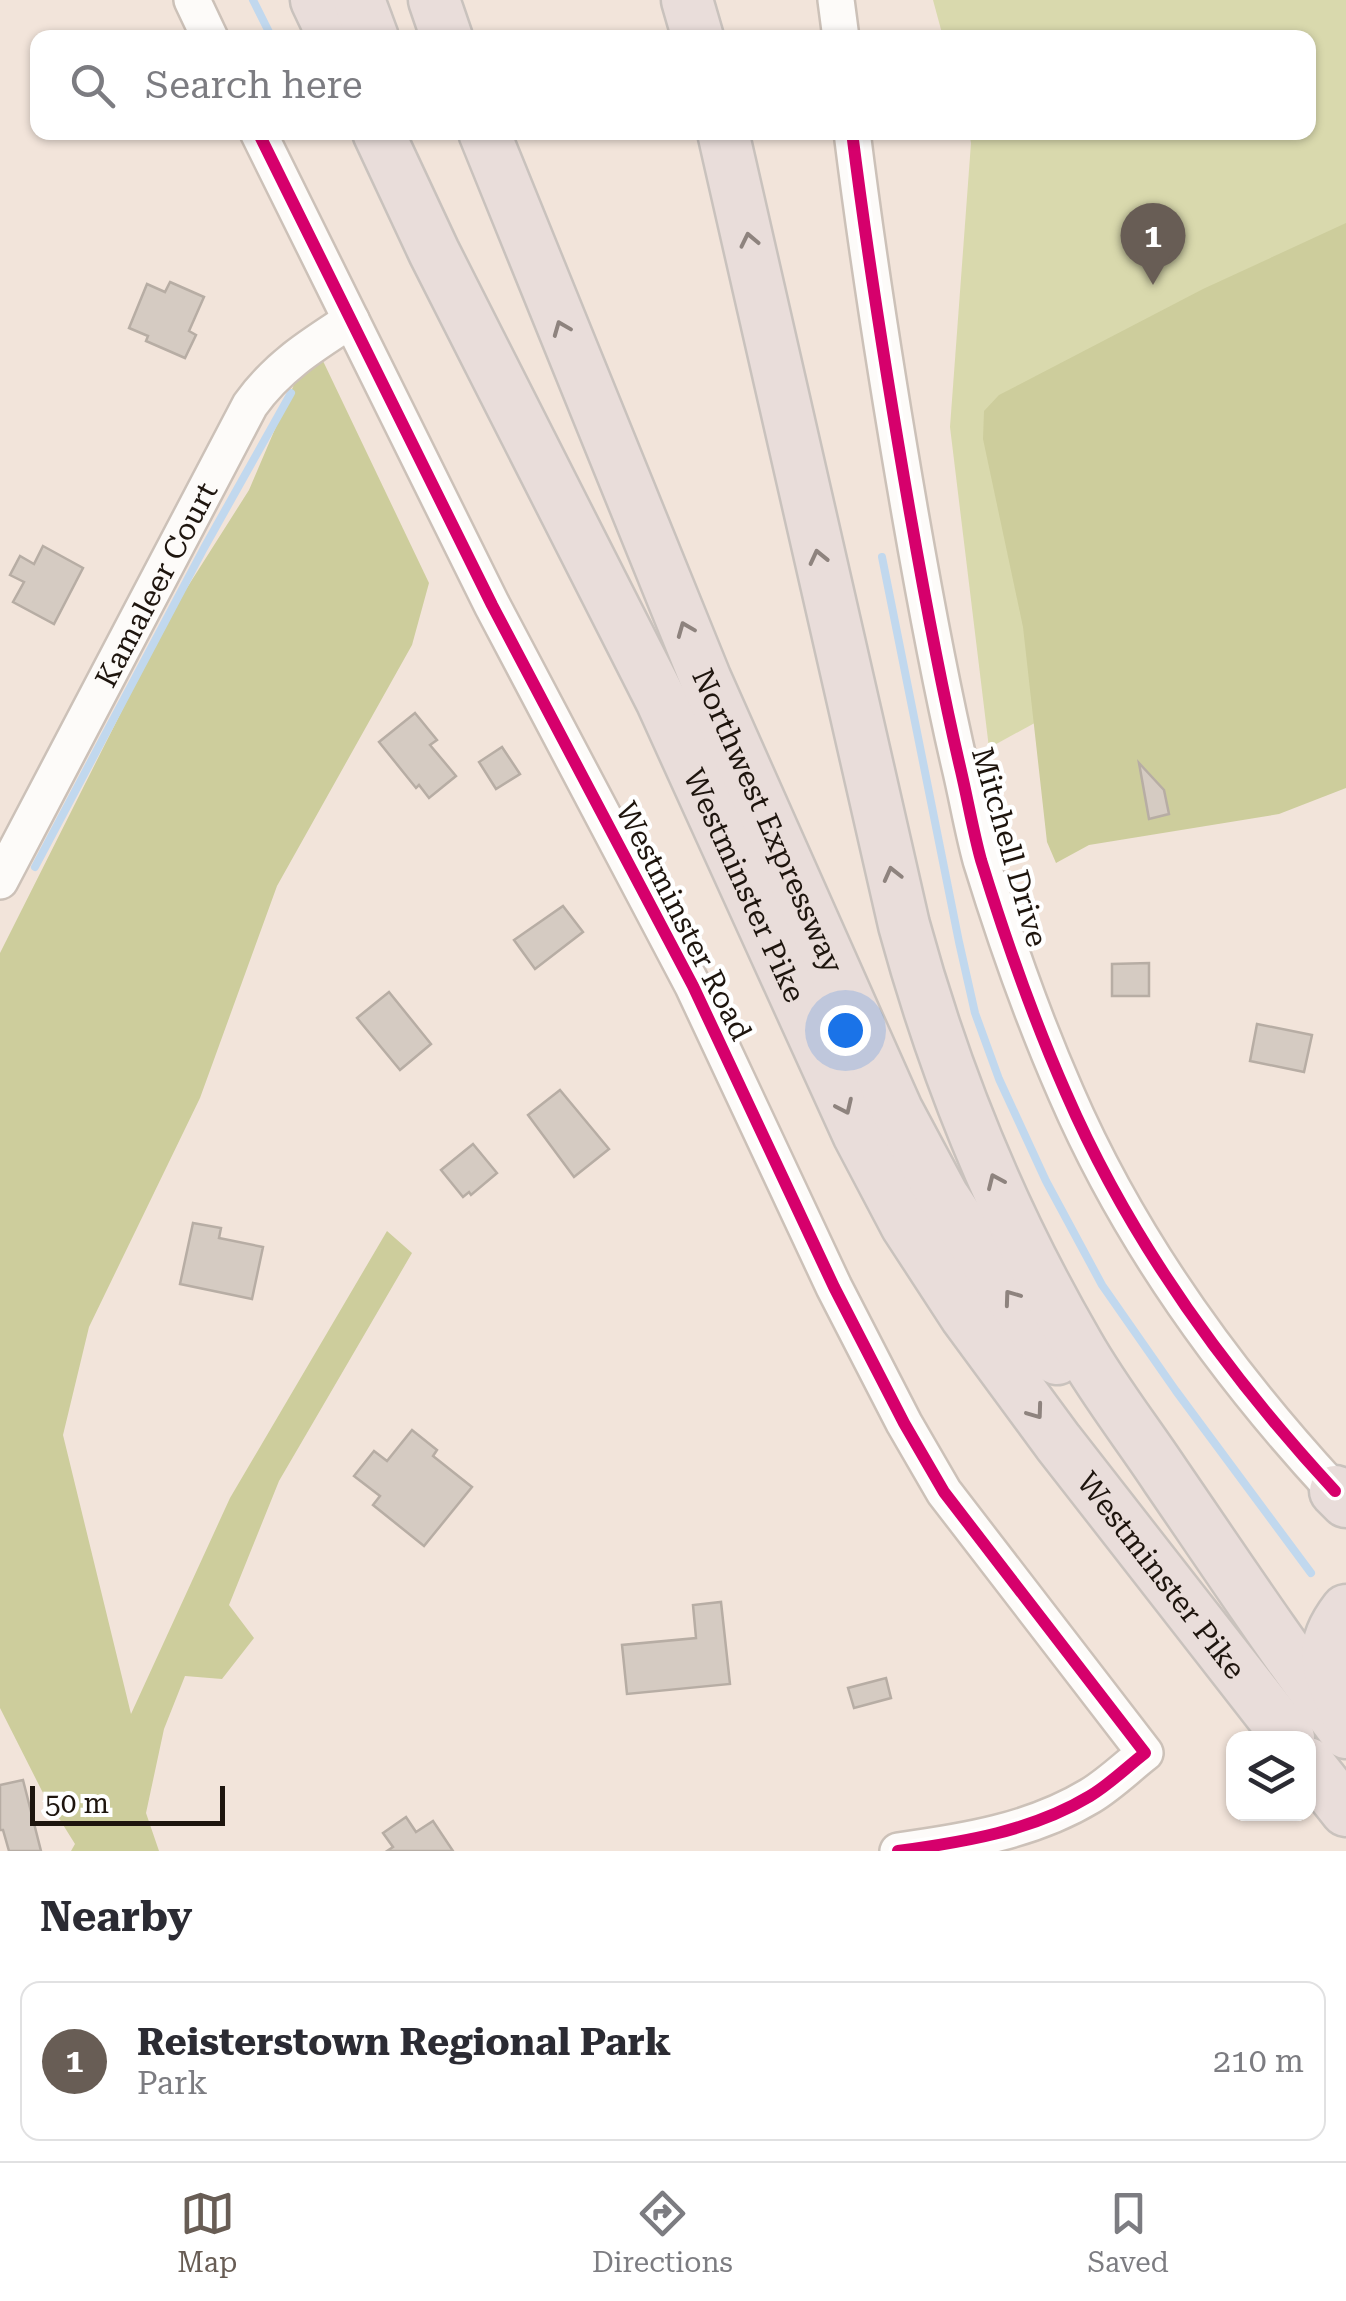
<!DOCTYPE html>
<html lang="en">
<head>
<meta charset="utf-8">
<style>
	body { margin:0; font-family:"Roboto Serif",serif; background:#f7f7f7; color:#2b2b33 }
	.controls { position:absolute; right:30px; bottom:30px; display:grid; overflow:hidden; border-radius:20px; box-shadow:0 2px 8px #0004 }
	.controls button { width:90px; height:90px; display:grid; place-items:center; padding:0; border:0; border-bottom:2px solid #e1e1e2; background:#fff; color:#2b2b33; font:50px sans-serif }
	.scale { position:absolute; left:30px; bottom:25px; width:195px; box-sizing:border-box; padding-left:10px; border:5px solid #1e150e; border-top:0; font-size:28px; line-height:35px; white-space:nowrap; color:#1e150e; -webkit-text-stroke:8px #fff; paint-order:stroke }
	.you { position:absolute; left:845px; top:1030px; width:35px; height:35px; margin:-25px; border:8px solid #fff; border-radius:50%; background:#1a73e8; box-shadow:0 0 0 15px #1a73e833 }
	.badge { display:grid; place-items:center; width:65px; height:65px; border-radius:50%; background:#685d55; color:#fff; font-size:32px; font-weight:700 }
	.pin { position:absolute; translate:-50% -82px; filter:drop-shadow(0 2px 5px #0008) }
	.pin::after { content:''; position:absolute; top:52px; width:35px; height:30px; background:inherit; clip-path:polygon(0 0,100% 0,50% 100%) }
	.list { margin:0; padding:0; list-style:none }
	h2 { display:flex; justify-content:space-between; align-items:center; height:130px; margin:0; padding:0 40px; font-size:42px }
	h2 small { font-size:32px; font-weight:400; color:#7c7c81 }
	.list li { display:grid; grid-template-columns:65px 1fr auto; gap:30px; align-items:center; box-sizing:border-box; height:160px; margin:0 20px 20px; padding:0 20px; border:2px solid #e1e1e2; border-radius:20px }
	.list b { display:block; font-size:38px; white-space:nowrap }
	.list p { margin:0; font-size:32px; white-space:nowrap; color:#7c7c81 }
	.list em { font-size:32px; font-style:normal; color:#7c7c81 }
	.icon { flex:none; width:55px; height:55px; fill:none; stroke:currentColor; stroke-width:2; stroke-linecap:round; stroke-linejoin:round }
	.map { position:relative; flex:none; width:1346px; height:1851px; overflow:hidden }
	.search { position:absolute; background:#fff; box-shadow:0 2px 8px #0004; left:30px; right:30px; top:30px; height:110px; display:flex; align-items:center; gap:25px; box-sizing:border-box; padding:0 35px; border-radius:20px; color:#7c7c81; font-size:38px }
	.sheet { height:310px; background:#fff }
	nav { display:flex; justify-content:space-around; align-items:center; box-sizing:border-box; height:140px; border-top:2px solid #e1e1e2; background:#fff; font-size:28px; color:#7c7c81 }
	nav a { display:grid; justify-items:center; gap:5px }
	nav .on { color:#685d55 }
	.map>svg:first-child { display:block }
</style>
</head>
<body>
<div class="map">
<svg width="1346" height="1851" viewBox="0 0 1346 1851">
	<rect width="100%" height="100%" fill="#f2e4da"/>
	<polygon fill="#d9d9ad" points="933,0 1346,0 1346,552 989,748 950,427 971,143 969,133 1308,132 1308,38 943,37"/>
	<g fill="#cdcd9c">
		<polygon points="1346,223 1346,788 1279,814 1089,845 1056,863 1047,842 1023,627 983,439 984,411 999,395 1203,289"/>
		<polygon points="313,340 429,583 412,645 277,886 200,1098 89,1327 63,1435 131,1714 230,1498 387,1231 412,1253 279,1481 229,1605 254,1638 222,1679 185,1676 164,1729 146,1813 159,1851 71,1851 75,1844 42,1791 0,1708 0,953 171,613 249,490"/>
	</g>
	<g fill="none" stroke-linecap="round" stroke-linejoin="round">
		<g stroke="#c1d8ee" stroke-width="8">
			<polyline points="253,0 272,38"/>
			<polyline points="882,557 959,942 975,1013 999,1079 1046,1181 1102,1285 1176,1391 1311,1573"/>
			<polyline points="35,867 204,548 291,393"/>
		</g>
	</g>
	<g fill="#d5cbc2" stroke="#b7ada4" stroke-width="2.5">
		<polygon points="170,282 204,297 189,331 196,335 185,358 146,341 148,336 129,328 147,284 165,292"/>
		<polygon points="43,546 83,568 54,624 13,602 24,582 10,575 20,556 34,564"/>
		<polygon points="415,713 437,740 430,745 456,776 429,798 419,785 416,788 379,742"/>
		<polygon points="502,747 520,774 496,789 479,762"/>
		<polygon points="1139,763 1164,790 1169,814 1149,819"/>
		<polygon points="563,906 583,932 535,969 514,940"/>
		<polygon points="1149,963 1149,996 1112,996 1112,964"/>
		<polygon points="389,992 431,1044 400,1070 357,1018"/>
		<polygon points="1257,1024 1312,1035 1304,1072 1250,1061"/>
		<polygon points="560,1090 609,1149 574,1177 528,1115"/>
		<polygon points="473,1144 497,1173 471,1195 469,1192 463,1197 441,1170"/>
		<polygon points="193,1223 221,1228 219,1238 263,1247 252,1299 180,1284"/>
		<polygon points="412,1430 437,1450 433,1456 472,1487 424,1546 373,1505 380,1496 354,1476 374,1451 387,1461"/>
		<polygon points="721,1602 730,1684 627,1694 622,1645 696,1638 693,1605"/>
		<polygon points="886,1678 891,1698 854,1708 848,1688"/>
		<polygon points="23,1780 41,1851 9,1851 3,1830 0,1830 0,1785"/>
		<polygon points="406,1817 416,1832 433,1821 453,1851 387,1851 393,1847 383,1833"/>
	</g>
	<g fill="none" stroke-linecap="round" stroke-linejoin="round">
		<g stroke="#ccc1b8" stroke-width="40">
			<g id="minor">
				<polyline points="192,0 210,38"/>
				<polyline points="836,0 841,38"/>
				<path d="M258,132L492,605L693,986L834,1287L904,1423L944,1492L1145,1753C1127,1767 1110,1784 1090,1796C1032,1831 964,1842 898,1851"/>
				<path d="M852,132C868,260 888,386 910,513C925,599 941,686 961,771C968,801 973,831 981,860C1005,938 1033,1018 1066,1093C1130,1241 1226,1373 1335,1491"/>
				<path id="s1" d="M0,881L250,405C277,367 312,345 351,320"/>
			</g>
		</g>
		<g stroke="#c9c2bd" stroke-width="55">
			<g id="highway">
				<polyline points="316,0 334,38"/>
				<polyline points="359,0 373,38"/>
				<polyline points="434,0 447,38"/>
				<polyline points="687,0 698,38"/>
				<path id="s2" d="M378,132L434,252L661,700L858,1134L906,1225L966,1317L1058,1442L1289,1738"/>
				<path id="s3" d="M484,132L706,680L897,1110L943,1196L1003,1287L1057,1359"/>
				<path d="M723,132L904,925C944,1072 1001,1213 1078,1345C1104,1391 1138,1434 1167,1478C1226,1564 1283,1650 1346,1733"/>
				<polyline points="1335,1491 1346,1502"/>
				<path d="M1346,1610C1315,1650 1328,1669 1346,1712"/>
				<polyline points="1308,1763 1346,1811"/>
			</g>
		</g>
		<use href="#minor" stroke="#fdfbf9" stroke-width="35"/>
		<use href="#highway" stroke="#e9ddda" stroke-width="50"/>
		<g stroke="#fff" stroke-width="19">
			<g id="cycleway">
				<path d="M258,132L492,605L693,986L834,1287L904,1423L944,1492L1145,1753C1127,1767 1110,1784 1090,1796C1032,1831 964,1842 898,1851"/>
				<path d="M852,132C868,260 888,386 910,513C925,599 941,686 961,771C968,801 973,831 981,860C1005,938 1033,1018 1066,1093C1130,1241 1226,1373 1335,1491"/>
			</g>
		</g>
		<use href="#cycleway" stroke="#d6006c" stroke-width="12"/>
	</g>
	<defs><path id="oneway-chevron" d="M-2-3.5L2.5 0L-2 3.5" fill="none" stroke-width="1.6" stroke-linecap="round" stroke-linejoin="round" transform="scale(2.5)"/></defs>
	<g stroke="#8e837e">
		<use href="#oneway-chevron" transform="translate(749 240) rotate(-102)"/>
		<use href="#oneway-chevron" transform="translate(561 328) rotate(-112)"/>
		<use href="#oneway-chevron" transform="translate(818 557) rotate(-103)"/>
		<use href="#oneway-chevron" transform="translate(685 629) rotate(-112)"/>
		<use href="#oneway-chevron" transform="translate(892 874) rotate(-104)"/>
		<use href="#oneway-chevron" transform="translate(845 1107) rotate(65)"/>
		<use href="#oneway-chevron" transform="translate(995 1181) rotate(-114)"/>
		<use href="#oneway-chevron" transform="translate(1011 1297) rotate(-126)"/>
		<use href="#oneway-chevron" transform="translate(1036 1412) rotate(54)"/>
	</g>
	<g text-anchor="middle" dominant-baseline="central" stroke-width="9" stroke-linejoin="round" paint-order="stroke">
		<g font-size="30" fill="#1e150e" stroke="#fff">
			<text stroke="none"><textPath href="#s1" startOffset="335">Kamaleer Court</textPath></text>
			<text stroke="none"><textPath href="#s3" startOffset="745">Northwest Expressway</textPath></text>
			<text transform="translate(1010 847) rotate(74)">Mitchell Drive</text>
			<text stroke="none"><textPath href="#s2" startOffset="838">Westminster Pike</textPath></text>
			<text transform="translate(684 921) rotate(63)">Westminster Road</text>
			<text stroke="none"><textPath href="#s2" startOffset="1648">Westminster Pike</textPath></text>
		</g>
	</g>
</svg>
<div class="controls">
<button><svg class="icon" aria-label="layers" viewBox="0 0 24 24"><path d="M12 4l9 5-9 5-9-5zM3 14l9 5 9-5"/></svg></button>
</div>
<div class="scale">50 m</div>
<div class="you"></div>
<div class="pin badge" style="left:1153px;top:285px">1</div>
<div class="search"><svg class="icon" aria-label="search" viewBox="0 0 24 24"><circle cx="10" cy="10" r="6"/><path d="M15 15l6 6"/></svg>Search here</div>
</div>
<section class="sheet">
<h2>Nearby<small></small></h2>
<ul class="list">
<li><span class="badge">1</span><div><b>Reisterstown Regional Park</b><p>Park</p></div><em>210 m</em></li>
</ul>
</section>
<nav>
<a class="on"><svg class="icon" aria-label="map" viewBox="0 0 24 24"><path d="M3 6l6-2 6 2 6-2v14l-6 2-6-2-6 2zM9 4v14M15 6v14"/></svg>Map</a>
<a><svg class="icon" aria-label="directions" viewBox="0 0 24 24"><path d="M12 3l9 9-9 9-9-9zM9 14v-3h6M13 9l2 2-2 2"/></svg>Directions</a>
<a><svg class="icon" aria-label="saved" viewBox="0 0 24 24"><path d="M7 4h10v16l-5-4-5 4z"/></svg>Saved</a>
</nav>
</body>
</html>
